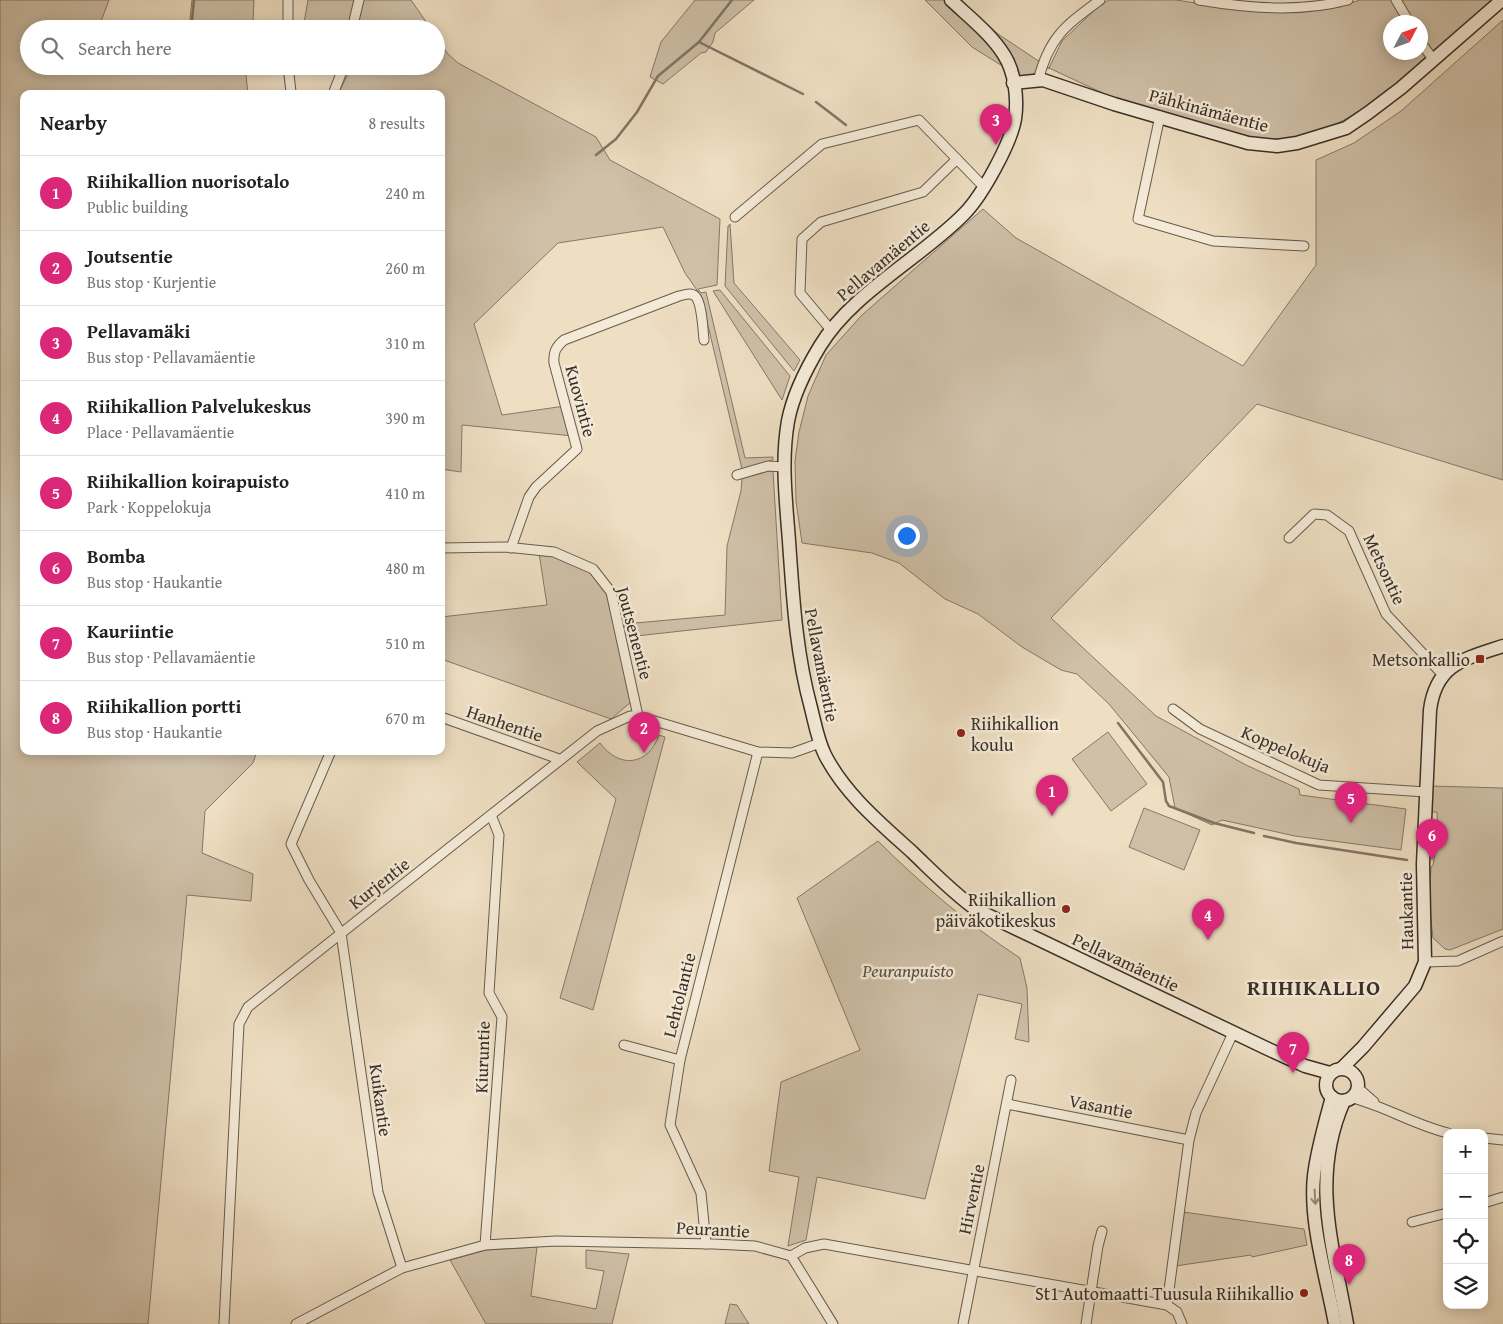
<!DOCTYPE html>
<html lang="en">
<head>
<meta charset="utf-8">
<style>
	body { margin:0; font-family:"Gentium Book Plus",serif; background:#f6f6f6; color:#222 }
	.controls { position:absolute; right:15px; bottom:15px; display:grid; overflow:hidden; border-radius:10px; box-shadow:0 2px 12px #0003 }
	.controls button { width:45px; height:45px; display:grid; place-items:center; padding:0; border:0; border-bottom:1px solid #e0e0e0; background:#fff; color:#222; font:25px sans-serif }
	.compass { position:absolute; left:1383px; top:15px; width:45px; height:45px; border-radius:50%; background:#fff; box-shadow:0 2px 12px #0003; rotate:49deg }
	.you { position:absolute; left:906px; top:535px; width:18px; height:18px; margin:-12px; border:4px solid #fff; border-radius:50%; background:#1a73e8; box-shadow:0 0 0 8px #1a73e833 }
	.badge { display:grid; place-items:center; width:32px; height:32px; border-radius:50%; background:#db2777; color:#fff; font-size:16px; font-weight:700 }
	.pin { position:absolute; translate:-50% -41px; filter:drop-shadow(0 1px 2px #0008) }
	.pin::after { content:''; position:absolute; top:26px; width:18px; height:15px; background:inherit; clip-path:polygon(0 0,100% 0,50% 100%) }
	.list { margin:0; padding:0; list-style:none }
	h2 { display:flex; justify-content:space-between; align-items:center; height:65px; margin:0; padding:0 20px; font-size:21px }
	h2 small { font-size:16px; font-weight:400; color:#767676 }
	.list li { display:grid; grid-template-columns:32px 1fr auto; gap:15px; align-items:center; box-sizing:border-box; height:75px; padding:0 20px; border-top:1px solid #e0e0e0 }
	.list b { display:block; font-size:19px; white-space:nowrap }
	.list p { margin:0; font-size:16px; white-space:nowrap; color:#767676 }
	.list em { font-size:16px; font-style:normal; color:#767676 }
	.icon { flex:none; width:28px; height:28px; fill:none; stroke:currentColor; stroke-width:2; stroke-linecap:round; stroke-linejoin:round }
	.map { position:relative; flex:none; width:1503px; height:1324px; overflow:hidden }
	.search { position:absolute; background:#fff; box-shadow:0 2px 12px #0003; left:20px; top:20px; width:425px; height:55px; display:flex; align-items:center; gap:12px; box-sizing:border-box; padding:0 18px; border-radius:28px; color:#767676; font-size:19px }
	.panel { position:absolute; background:#fff; box-shadow:0 2px 12px #0003; left:20px; top:90px; width:425px; height:665px; border-radius:10px }
	.map>svg:first-child { display:block }
</style>
</head>
<body>
<div class="map">
<svg width="1503" height="1324" viewBox="0 0 1503 1324">
	<rect width="100%" height="100%" fill="#eedec2"/>
	<filter id="stains"><feTurbulence type="fractalNoise" baseFrequency=".004" numOctaves="4"/><feColorMatrix values="0 0 0 0 .2 0 0 0 0 .09 0 0 0 0 .02 0 0 0 .5 -.17"/></filter>
	<radialGradient id="worn" r=".72"><stop offset=".6" stop-color="#630" stop-opacity="0"/><stop offset="1" stop-color="#630" stop-opacity=".3"/></radialGradient>
	<g fill="#cfc0a8" stroke="#847868" fill-rule="evenodd">
		<polygon points="0,0 109,0 100,24 189,28 192,0 254,0 253,22 249,29 29,29 29,66 245,66 248,94 24,94 24,751 257,751 253,763 205,811 202,853 253,874 251,901 187,895 148,1324 0,1324"/>
		<polygon points="308,0 411,0 431,29 303,29"/>
		<polygon points="695,0 754,0 715,33 713,42 706,52 701,53 663,84 650,77 661,42"/>
		<path d="M925,0H962L961,2L998,34L1049,68L1062,41L1099,6L1109,0H1176L1228,8L1296,11L1339,7L1360,0H1492C1442,44 1360,130 1293,138C1276,140 1260,139 1243,136L1107,95L1049,68L1033,74L1028,82L972,47ZM1390,22H1420V52H1390Z"/>
		<polygon points="1503,20 1503,480 1257,404 1051,618 1156,716 1246,765 1299,789 1300,795 1406,809 1401,850 1295,836 1222,820 1212,825 1175,808 1169,777 1109,704 1077,674 1061,670 1022,647 978,614 945,599 899,563 872,553 802,543 796,501 795,461 799,432 808,396 826,355 862,315 983,209 1016,238 1243,366 1316,265 1316,160 1354,143 1401,111"/>
		<polygon points="436,35 447,53 458,63 596,137 610,160 720,219 717,285 698,289 701,293 706,292 745,458 773,457 773,460 742,469 701,296 685,273 663,227 558,243 474,324 502,415 565,406 573,436 462,425 461,472 441,469 441,94 338,94 352,66 436,66"/>
		<polygon points="730,224 734,283 800,360 794,371 725,286 728,226"/>
		<polygon points="720,290 790,376 782,400 713,291"/>
		<polygon points="768,471 773,471 782,620 627,637 624,624 725,615 727,546 741,491 742,478"/>
		<polygon points="539,553 552,554 591,572 608,593 631,702 611,719 441,659 441,617 547,605"/>
		<polygon points="1108,732 1147,784 1111,811 1072,759"/>
		<path d="M659,735L665,737L593,1010L560,998L616,799L577,762L600,743C619,769 648,766 659,735Z"/>
		<polygon points="1431,786 1503,788 1503,929 1450,950 1445,949 1433,938 1429,902 1431,867 1433,865 1438,834 1437,812 1432,812"/>
		<polygon points="1144,808 1200,830 1184,870 1129,847"/>
		<path d="M878,841C922,885 968,924 1020,958L1027,988L1029,1042L1015,1039L1022,1004L978,994L925,1199L817,1177L806,1240L788,1246L799,1177L769,1171L781,1082L860,1050L797,898Z"/>
		<polygon points="1183,1212 1304,1229 1307,1245 1252,1257 1251,1255 1175,1266"/>
		<polygon points="537,1247 531,1296 596,1309 604,1271 586,1268 586,1250 629,1254 612,1324 486,1324 450,1260 486,1250"/>
		<polygon points="730,1304 737,1305 749,1324 725,1324"/>
	</g>
	<g fill="none" stroke-linecap="round" stroke-linejoin="round">
		<g stroke="#817465" stroke-width="2.5">
			<polyline points="192,20 194,0"/>
			<polyline points="699,42 803,94"/>
			<polyline points="816,102 846,125"/>
			<polyline points="596,155 616,139 637,112 658,76 699,42 732,0"/>
			<polyline points="1118,723 1163,782 1166,801 1169,806 1214,823 1254,833"/>
			<polyline points="1264,836 1296,843 1407,860"/>
		</g>
		<g stroke="#675b4e" stroke-width="11">
			<g id="street">
				<path d="M1199,0C1248,8 1299,13 1348,0"/>
				<polyline points="1396,0 1409,22"/>
				<polyline points="288,29 288,0"/>
				<polyline points="352,29 359,0"/>
				<polyline points="1420,42 1434,60"/>
				<polyline points="288,66 291,92"/>
				<path d="M1038,81C1049,37 1065,26 1100,0"/>
				<polyline points="333,94 344,66"/>
				<polyline points="1160,116 1138,219 1213,241 1304,246"/>
				<polyline points="735,217 822,144 919,120 984,187"/>
				<polyline points="831,330 800,293 802,239 821,222 923,192 957,159"/>
				<polyline points="737,475 768,466 784,467"/>
				<polyline points="1289,538 1314,514 1327,515 1349,531 1386,614 1442,674"/>
				<polyline points="441,548 505,547 554,552 593,569 611,592 638,716"/>
				<path d="M511,548L529,497L536,487L577,449L554,363C553,352 556,347 564,340L679,296C684,295 691,292 695,296C702,302 703,331 704,340"/>
				<polyline points="1173,709 1200,729 1319,785 1426,792"/>
				<polyline points="441,717 559,759"/>
				<polyline points="331,751 291,844 309,880 341,933 378,1192 402,1268"/>
				<polyline points="1425,962 1458,961 1503,941"/>
				<polyline points="624,1045 680,1060"/>
				<polyline points="1358,1088 1374,1102"/>
				<path d="M1352,1098C1385,1106 1414,1125 1448,1133"/>
				<polyline points="1007,1104 1189,1140"/>
				<polyline points="1484,1138 1503,1140"/>
				<polyline points="1484,1203 1503,1197"/>
				<polyline points="1412,1222 1447,1213"/>
				<polyline points="706,1244 701,1193 670,1125 680,1060 758,752"/>
				<polyline points="485,1245 502,1017 489,993 499,835 491,815"/>
				<polyline points="791,1256 833,1324"/>
				<polyline points="1167,1305 1189,1140 1196,1113 1233,1033"/>
				<polyline points="224,1324 239,1024 248,1007 597,731 630,716 638,716 758,752 792,753 820,743"/>
				<polyline points="296,1324 402,1268 485,1245 556,1241 713,1244 755,1246 791,1256 805,1248 824,1244 1167,1305 1177,1312 1182,1324"/>
				<polyline points="963,1324 1011,1080"/>
				<polyline points="1086,1324 1098,1246 1102,1231"/>
			</g>
		</g>
		<g stroke="#3a2f28" stroke-width="15">
			<g id="secondary">
				<path d="M951,0C969,17 991,34 1004,55C1015,72 1018,99 1015,119C1011,143 982,196 964,214C921,258 852,293 820,346C806,369 793,395 788,421C781,461 786,501 789,541C793,598 796,653 811,708C815,724 818,741 825,755C845,794 880,823 912,852C933,872 953,893 977,910L1268,1049L1305,1066L1330,1073"/>
				<polyline points="1013,83 1043,80 1114,104 1248,143 1277,146 1297,143 1346,128 1368,113 1401,88 1502,0"/>
				<path d="M1342,1068L1363,1047L1415,986L1425,962L1423,864L1430,710C1436,664 1464,659 1503,646"/>
				<circle cx="1342" cy="1085" r="16"/>
				<path d="M1332,1097C1325,1123 1317,1150 1314,1176C1309,1222 1327,1279 1335,1324"/>
				<path d="M1344,1101C1310,1178 1333,1245 1347,1324"/>
			</g>
		</g>
		<use href="#street" stroke="#f4ead7" stroke-width="9"/>
		<use href="#secondary" stroke="#f4ead7" stroke-width="12"/>
	</g>
	<defs><path id="oneway-shaft" d="M-6 0H5M1.5-3L5.5 0L1.5 3" fill="none" stroke-width="1.6" stroke-linecap="round" stroke-linejoin="round" transform="scale(1.25)"/></defs>
	<use stroke="#978c80" href="#oneway-shaft" transform="translate(1315 1197) rotate(87)"/>
	<g fill="#8f2418" stroke="#f4ead7" stroke-width="2">
		<rect x="1475" y="654" width="10" height="10" rx="2.5"/>
		<circle cx="961" cy="733" r="5"/>
		<circle cx="1066" cy="909" r="5"/>
		<circle cx="1304" cy="1293" r="5"/>
	</g>
	<g text-anchor="middle" dominant-baseline="central" stroke-width="5" stroke-linejoin="round" paint-order="stroke">
		<g font-size="18" fill="#3a2f28" stroke="#f4ead7">
			<text transform="translate(1209 110) rotate(15)">Pähkinämäentie</text>
			<text transform="translate(883 260) rotate(-40)">Pellavamäentie</text>
			<text transform="translate(581 401) rotate(75)">Kuovintie</text>
			<text transform="translate(1385 569) rotate(65)">Metsontie</text>
			<text transform="translate(635 633) rotate(75)">Joutsenentie</text>
			<text transform="translate(822 665) rotate(79)">Pellavamäentie</text>
			<text transform="translate(505 723) rotate(19)">Hanhentie</text>
			<text transform="translate(1286 749) rotate(23)">Koppelokuja</text>
			<text transform="translate(379 883) rotate(-38)">Kurjentie</text>
			<text transform="translate(1406 911) rotate(-91)">Haukantie</text>
			<text transform="translate(1126 962) rotate(25)">Pellavamäentie</text>
			<text transform="translate(679 995) rotate(-76)">Lehtolantie</text>
			<text transform="translate(482 1057) rotate(-88)">Kiuruntie</text>
			<text transform="translate(381 1100) rotate(82)">Kuikantie</text>
			<text transform="translate(1101 1106) rotate(11)">Vasantie</text>
			<text transform="translate(971 1199) rotate(-78)">Hirventie</text>
			<text transform="translate(713 1229) rotate(3)">Peurantie</text>
		</g>
		<g font-size="18" fill="#3a2f28" stroke="#f4ead7" text-anchor="end">
			<text x="1470" y="659">Metsonkallio</text>
			<text x="971" y="723" text-anchor="start">Riihikallion<tspan x="971" dy="21">koulu</tspan></text>
			<text x="1056" y="899">Riihikallion<tspan x="1056" dy="21">päiväkotikeskus</tspan></text>
			<text x="1294" y="1293">St1 Automaatti Tuusula Riihikallio</text>
		</g>
		<g font-size="18" font-style="italic" fill="#584c42" stroke="#f4ead7">
			<text x="908" y="970">Peuranpuisto</text>
		</g>
		<g font-size="22" font-weight="bold" letter-spacing="1" fill="#3a2f28" stroke="#f4ead7">
			<text x="1314" y="987">RIIHIKALLIO</text>
		</g>
	</g>
	<rect width="100%" height="100%" filter="url(#stains)"/>
	<rect width="100%" height="100%" fill="url(#worn)"/>
</svg>
<div class="controls">
<button>+</button>
<button>−</button>
<button><svg class="icon" aria-label="locate" viewBox="0 0 24 24"><circle cx="12" cy="12" r="6"/><path d="M12 2v4M12 18v4M2 12h4M18 12h4"/></svg></button>
<button><svg class="icon" aria-label="layers" viewBox="0 0 24 24"><path d="M12 4l9 5-9 5-9-5zM3 14l9 5 9-5"/></svg></button>
</div>
<svg class="compass" viewBox="-18 -18 36 36"><path d="M0-13l5 13h-10z" fill="#e53935"/><path d="M0 13l5-13h-10z" fill="#767676"/></svg>
<div class="you"></div>
<div class="pin badge" style="left:1052px;top:816px">1</div>
<div class="pin badge" style="left:644px;top:753px">2</div>
<div class="pin badge" style="left:996px;top:145px">3</div>
<div class="pin badge" style="left:1208px;top:940px">4</div>
<div class="pin badge" style="left:1351px;top:823px">5</div>
<div class="pin badge" style="left:1432px;top:860px">6</div>
<div class="pin badge" style="left:1293px;top:1073px">7</div>
<div class="pin badge" style="left:1349px;top:1285px">8</div>
<div class="search"><svg class="icon" aria-label="search" viewBox="0 0 24 24"><circle cx="10" cy="10" r="6"/><path d="M15 15l6 6"/></svg>Search here</div>
<section class="panel">
<h2>Nearby<small>8 results</small></h2>
<ul class="list">
<li><span class="badge">1</span><div><b>Riihikallion nuorisotalo</b><p>Public building</p></div><em>240 m</em></li>
<li><span class="badge">2</span><div><b>Joutsentie</b><p>Bus stop · Kurjentie</p></div><em>260 m</em></li>
<li><span class="badge">3</span><div><b>Pellavamäki</b><p>Bus stop · Pellavamäentie</p></div><em>310 m</em></li>
<li><span class="badge">4</span><div><b>Riihikallion Palvelukeskus</b><p>Place · Pellavamäentie</p></div><em>390 m</em></li>
<li><span class="badge">5</span><div><b>Riihikallion koirapuisto</b><p>Park · Koppelokuja</p></div><em>410 m</em></li>
<li><span class="badge">6</span><div><b>Bomba</b><p>Bus stop · Haukantie</p></div><em>480 m</em></li>
<li><span class="badge">7</span><div><b>Kauriintie</b><p>Bus stop · Pellavamäentie</p></div><em>510 m</em></li>
<li><span class="badge">8</span><div><b>Riihikallion portti</b><p>Bus stop · Haukantie</p></div><em>670 m</em></li>
</ul>
</section>
</div>
</body>
</html>
